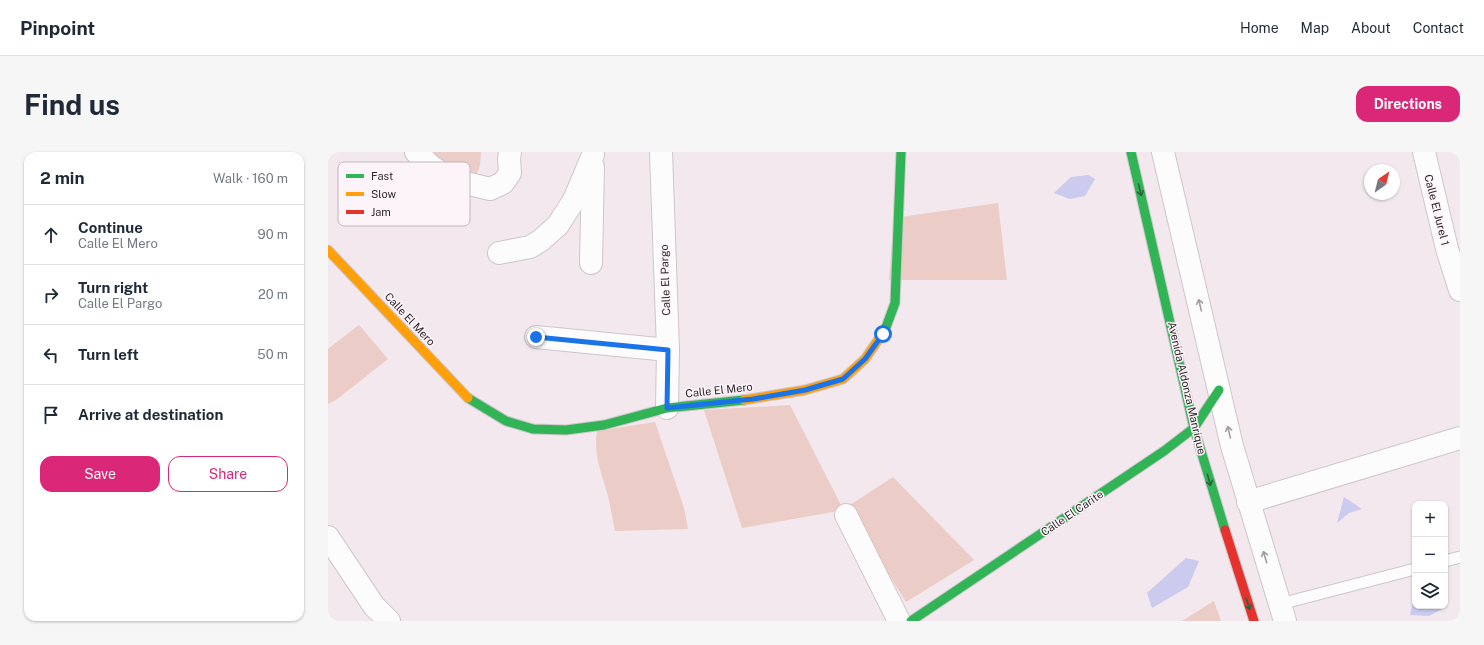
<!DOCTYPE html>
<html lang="en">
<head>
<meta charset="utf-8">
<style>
	body { margin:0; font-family:"Public Sans",sans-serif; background:#f6f6f7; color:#1f2937 }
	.controls { position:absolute; right:12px; bottom:12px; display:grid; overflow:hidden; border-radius:8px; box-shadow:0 1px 3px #0004 }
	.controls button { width:36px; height:36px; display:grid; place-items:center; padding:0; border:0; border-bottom:1px solid #e0e1e3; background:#fff; color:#1f2937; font:20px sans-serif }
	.compass { position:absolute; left:1036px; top:12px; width:36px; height:36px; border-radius:50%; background:#fff; box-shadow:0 1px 3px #0004; rotate:35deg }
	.stop { position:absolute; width:12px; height:12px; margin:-9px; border:3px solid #1a73e8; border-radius:50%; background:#fff }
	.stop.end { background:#1a73e8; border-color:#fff; box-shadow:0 1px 4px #0008 }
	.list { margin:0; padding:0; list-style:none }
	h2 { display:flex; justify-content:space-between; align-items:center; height:52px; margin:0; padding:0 16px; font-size:17px }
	h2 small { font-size:13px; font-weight:400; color:#747a83 }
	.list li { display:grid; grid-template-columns:26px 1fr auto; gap:12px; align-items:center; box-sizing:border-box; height:60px; padding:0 16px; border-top:1px solid #e0e1e3 }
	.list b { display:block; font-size:15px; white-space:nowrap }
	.list p { margin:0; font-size:13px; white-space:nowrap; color:#747a83 }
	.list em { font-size:13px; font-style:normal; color:#747a83 }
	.actions { display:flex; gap:8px; padding:12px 16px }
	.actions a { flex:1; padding:9px 0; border:1px solid #db2777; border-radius:12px; text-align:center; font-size:14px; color:#db2777 }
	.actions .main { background:#db2777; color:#fff }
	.icon { flex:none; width:22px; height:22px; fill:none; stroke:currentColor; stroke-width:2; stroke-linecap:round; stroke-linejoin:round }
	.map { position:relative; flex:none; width:1132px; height:469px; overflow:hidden; border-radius:12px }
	header { display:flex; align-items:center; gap:24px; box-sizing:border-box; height:56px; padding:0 20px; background:#fff; border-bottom:1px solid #e0e1e3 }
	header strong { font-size:19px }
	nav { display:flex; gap:22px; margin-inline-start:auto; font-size:14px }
	.intro { display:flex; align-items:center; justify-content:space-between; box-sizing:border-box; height:96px; padding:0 24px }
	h1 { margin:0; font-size:28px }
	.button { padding:10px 18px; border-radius:12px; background:#db2777; color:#fff; font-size:14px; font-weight:700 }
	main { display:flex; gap:24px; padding:0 24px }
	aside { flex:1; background:#fff; border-radius:12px; box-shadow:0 1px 3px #0004 }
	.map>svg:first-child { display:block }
</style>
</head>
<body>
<header>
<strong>Pinpoint</strong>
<nav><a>Home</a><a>Map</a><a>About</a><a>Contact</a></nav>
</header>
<div class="intro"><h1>Find us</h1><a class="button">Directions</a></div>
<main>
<aside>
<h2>2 min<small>Walk · 160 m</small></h2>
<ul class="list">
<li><svg class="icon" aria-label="ahead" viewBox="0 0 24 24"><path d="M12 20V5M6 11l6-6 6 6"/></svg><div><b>Continue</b><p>Calle El Mero</p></div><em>90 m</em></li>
<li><svg class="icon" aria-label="right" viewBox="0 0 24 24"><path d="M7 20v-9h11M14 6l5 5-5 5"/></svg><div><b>Turn right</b><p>Calle El Pargo</p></div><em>20 m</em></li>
<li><svg class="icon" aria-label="left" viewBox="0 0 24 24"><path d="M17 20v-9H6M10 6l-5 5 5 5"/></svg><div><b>Turn left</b></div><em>50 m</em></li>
<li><svg class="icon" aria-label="arrive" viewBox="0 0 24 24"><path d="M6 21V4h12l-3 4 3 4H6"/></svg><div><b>Arrive at destination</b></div></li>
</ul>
<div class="actions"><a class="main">Save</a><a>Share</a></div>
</aside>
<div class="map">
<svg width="1132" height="469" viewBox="0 0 1132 469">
	<rect width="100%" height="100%" fill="#f2e8ee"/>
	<g fill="#ecccc6">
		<path d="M96,0H153C152,15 153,23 137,28Z"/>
		<polygon points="670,51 679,128 561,128 566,66"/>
		<polygon points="31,173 60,207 8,248 0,252 0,197"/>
		<polygon points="462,253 515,357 505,360 414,376 376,258"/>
		<path d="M327,270L356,356L360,377L287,379C285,369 283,358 281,348C275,323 265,306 269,279Z"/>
		<polygon points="565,325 646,408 578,450 519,355"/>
		<polygon points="886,449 893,469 854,469"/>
	</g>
	<g fill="#cbcaef">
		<polygon points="760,23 767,27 757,44 742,47 726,41 743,25"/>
		<polygon points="1016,345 1034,357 1021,361 1009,371"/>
		<polygon points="858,406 871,409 860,435 824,456 819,441"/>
		<polygon points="1087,448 1087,454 1115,454 1116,456 1101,464 1082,463 1085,449"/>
	</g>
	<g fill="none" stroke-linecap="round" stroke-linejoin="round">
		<g stroke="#cec6cb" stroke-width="13">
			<g id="lane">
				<polyline points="1117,409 1132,405"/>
				<polyline points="952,452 1087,417"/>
			</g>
		</g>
		<g stroke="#cec6cb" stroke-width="24">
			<g id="street">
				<polyline points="88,0 104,15 125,28 162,37 175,31 182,21 181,7 182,0"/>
				<polyline points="333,0 340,198 339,256"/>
				<polyline points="835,0 904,294 957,469"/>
				<polyline points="1096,0 1119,97 1132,138"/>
				<polyline points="171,101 202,95 212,89 230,73 246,48 265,3"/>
				<polyline points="263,111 265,15"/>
				<polyline points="208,185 340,198"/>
				<polyline points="920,350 1132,286"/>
				<polyline points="518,363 571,469"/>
				<polyline points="0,385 46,454 61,469"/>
			</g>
		</g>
		<g stroke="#cec6cb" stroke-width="11">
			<g id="fast">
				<polyline points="803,0 866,276 897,378"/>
				<polyline points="557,178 567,151 573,0"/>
				<polyline points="140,246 178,269 205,277 238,278 276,273 339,256 416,248"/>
				<polyline points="583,469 836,299 866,276 891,238"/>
			</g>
		</g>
		<g stroke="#cec6cb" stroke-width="11">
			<g id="slow">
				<polyline points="0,98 140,246"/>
				<polyline points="416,248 477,238 515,227 537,207 557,178"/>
			</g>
		</g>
		<g stroke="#cec6cb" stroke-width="11">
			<polyline id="jam" points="897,378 926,469"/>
		</g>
		<use href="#lane" stroke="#fdfcfc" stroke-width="11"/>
		<use href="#street" stroke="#fdfcfc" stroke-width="22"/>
		<use href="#fast" stroke="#30b455" stroke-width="9"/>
		<use href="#slow" stroke="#ff9f0a" stroke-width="9"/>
		<use href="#jam" stroke="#e5322d" stroke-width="9"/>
	</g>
	<defs><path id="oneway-shaft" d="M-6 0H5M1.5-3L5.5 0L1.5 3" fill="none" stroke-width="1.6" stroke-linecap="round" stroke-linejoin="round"/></defs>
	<g stroke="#30603d">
		<use href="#oneway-shaft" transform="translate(812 38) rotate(77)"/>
		<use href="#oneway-shaft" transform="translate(881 328) rotate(74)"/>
		<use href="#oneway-shaft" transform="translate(920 452) rotate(72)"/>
	</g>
	<g stroke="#a19d9f">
		<use href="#oneway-shaft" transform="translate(872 153) rotate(-103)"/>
		<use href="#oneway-shaft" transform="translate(901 280) rotate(-103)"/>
		<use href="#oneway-shaft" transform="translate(937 405) rotate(-107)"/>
	</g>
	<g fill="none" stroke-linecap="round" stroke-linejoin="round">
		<polyline stroke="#1a73e8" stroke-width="5" points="208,185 340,198 339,256 425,247 477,238 515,227 537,207 555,182"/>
	</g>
	<g text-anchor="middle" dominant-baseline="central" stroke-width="3" stroke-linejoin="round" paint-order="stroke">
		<g font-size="11" fill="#30282d" stroke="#fdf4f9">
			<text transform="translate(1109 58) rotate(76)">Calle El Jurel 1</text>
			<text transform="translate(337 128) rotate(-92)">Calle El Pargo</text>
			<text transform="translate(82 167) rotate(47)">Calle El Mero</text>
			<text transform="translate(859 236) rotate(77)">Avenida Aldonza Manrique</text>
			<text transform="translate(391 238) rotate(-6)">Calle El Mero</text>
			<text transform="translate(744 361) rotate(-34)">Calle El Carite</text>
		</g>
	</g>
	<rect x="10" y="10" width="132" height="64" rx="6" fill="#fdf4f9" stroke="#c0b7bc" stroke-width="1"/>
	<rect x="18" y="22" width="18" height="4" fill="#30b455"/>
	<rect x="18" y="40" width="18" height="4" fill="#ff9f0a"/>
	<rect x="18" y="58" width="18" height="4" fill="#e5322d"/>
	<g font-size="11" fill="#30282d">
		<text x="43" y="28">Fast</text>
		<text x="43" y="46">Slow</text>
		<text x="43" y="64">Jam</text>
	</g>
</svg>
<div class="controls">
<button>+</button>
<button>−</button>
<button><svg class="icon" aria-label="layers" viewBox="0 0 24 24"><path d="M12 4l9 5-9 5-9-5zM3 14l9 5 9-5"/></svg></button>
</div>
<svg class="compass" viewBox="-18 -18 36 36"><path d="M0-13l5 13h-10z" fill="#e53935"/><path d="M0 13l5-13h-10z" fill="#747a83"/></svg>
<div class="stop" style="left:555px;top:182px"></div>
<div class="stop end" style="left:208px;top:185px"></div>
</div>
</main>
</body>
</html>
